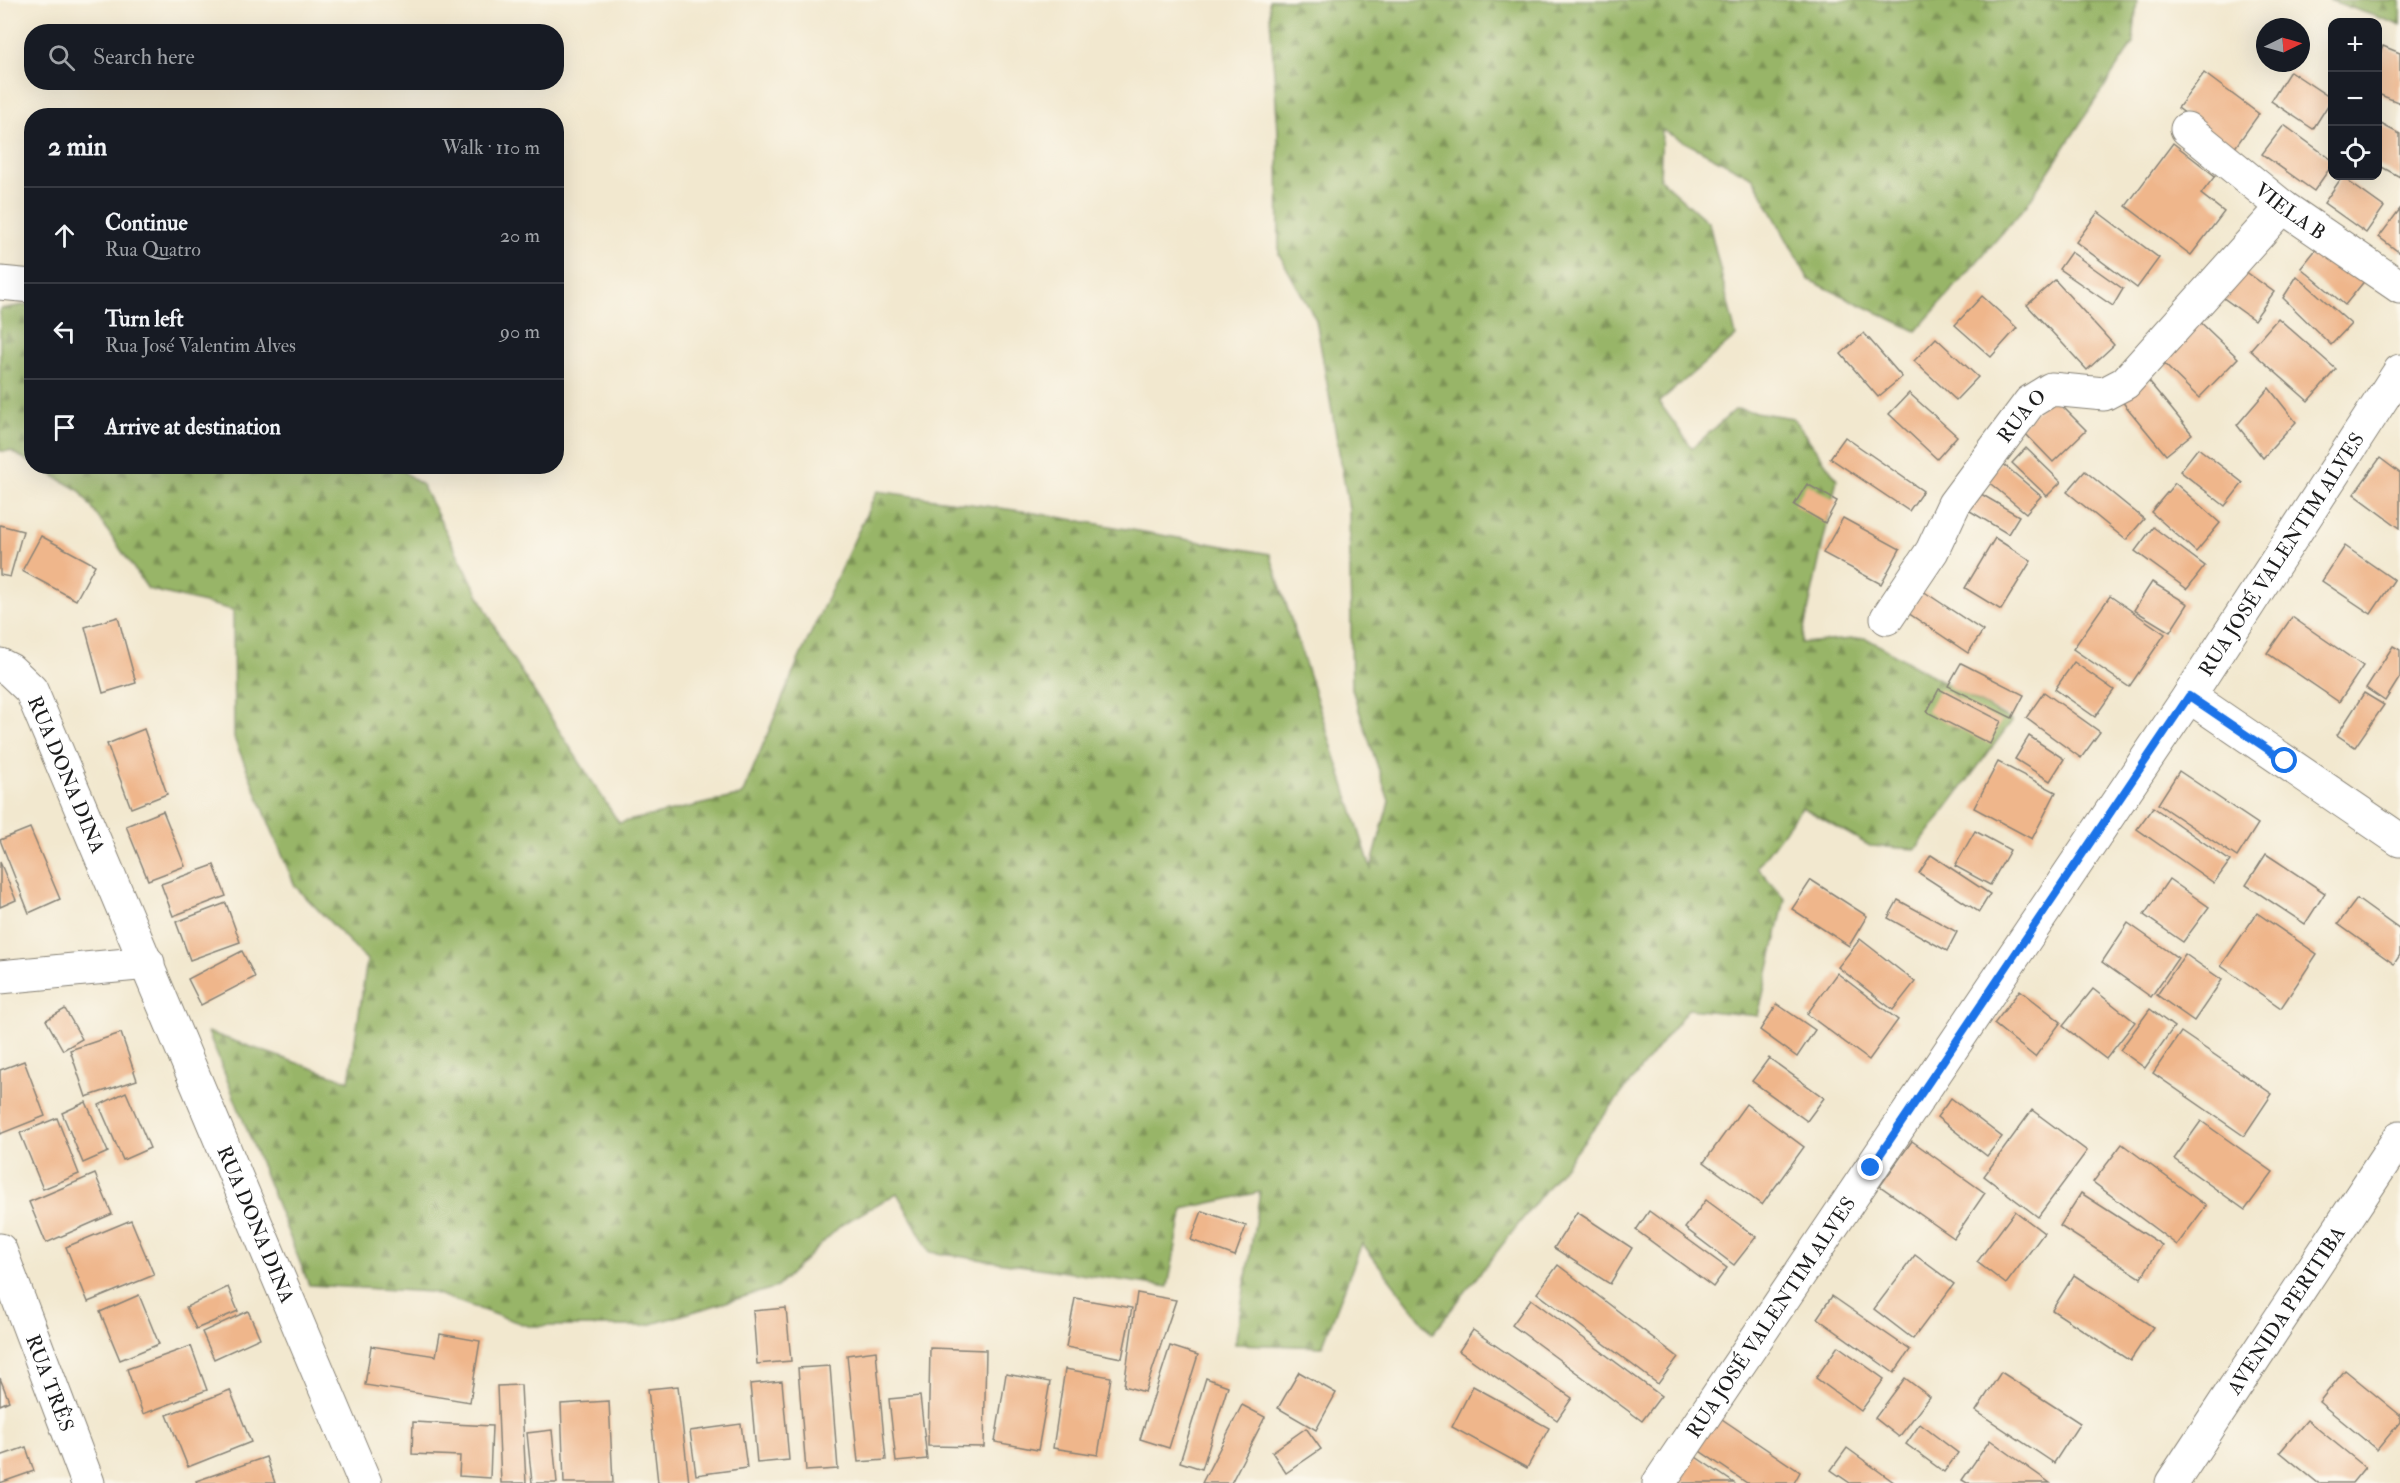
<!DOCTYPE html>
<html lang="en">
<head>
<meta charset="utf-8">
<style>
	body { margin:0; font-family:"IM FELL Double Pica",serif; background:#242831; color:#f1f3f6 }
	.controls { position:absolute; right:18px; top:18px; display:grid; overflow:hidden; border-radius:12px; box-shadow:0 6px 24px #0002 }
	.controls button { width:54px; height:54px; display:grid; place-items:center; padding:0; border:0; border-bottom:2px solid #363941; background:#171b24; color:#f1f3f6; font:30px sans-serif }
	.compass { position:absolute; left:2256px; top:18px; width:54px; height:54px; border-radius:50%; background:#171b24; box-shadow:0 6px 24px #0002; rotate:85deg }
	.stop { position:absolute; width:18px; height:18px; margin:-14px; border:4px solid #1a73e8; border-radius:50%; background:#fff }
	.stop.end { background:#1a73e8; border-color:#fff; box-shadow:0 2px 6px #0008 }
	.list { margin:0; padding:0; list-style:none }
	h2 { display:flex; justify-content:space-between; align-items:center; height:78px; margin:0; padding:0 24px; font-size:26px }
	h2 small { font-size:20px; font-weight:400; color:#9ea1a6 }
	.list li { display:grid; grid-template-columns:39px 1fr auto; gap:18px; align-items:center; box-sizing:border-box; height:96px; padding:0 24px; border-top:2px solid #363941 }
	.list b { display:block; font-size:22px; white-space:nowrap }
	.list p { margin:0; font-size:20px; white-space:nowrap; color:#9ea1a6 }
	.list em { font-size:20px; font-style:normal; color:#9ea1a6 }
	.icon { flex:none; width:33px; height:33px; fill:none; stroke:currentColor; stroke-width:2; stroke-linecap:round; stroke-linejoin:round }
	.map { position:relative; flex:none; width:2400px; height:1483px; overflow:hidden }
	.search { position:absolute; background:#171b24; box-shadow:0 6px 24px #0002; left:24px; top:24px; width:540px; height:66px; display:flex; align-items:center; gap:15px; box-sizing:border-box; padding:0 21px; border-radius:24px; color:#9ea1a6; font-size:22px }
	.panel { position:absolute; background:#171b24; box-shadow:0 6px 24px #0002; left:24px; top:108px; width:540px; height:366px; border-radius:24px }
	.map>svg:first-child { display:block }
</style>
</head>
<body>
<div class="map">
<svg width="2400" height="1483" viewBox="0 0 2400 1483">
	<defs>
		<pattern id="forest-firs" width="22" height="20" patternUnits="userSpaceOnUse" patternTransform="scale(1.5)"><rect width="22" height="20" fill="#98b567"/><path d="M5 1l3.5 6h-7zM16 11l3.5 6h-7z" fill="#7b9254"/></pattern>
	</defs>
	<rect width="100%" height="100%" fill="#fbf7ec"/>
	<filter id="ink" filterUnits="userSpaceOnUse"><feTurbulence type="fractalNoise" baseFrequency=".0167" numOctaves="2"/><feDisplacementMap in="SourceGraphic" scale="12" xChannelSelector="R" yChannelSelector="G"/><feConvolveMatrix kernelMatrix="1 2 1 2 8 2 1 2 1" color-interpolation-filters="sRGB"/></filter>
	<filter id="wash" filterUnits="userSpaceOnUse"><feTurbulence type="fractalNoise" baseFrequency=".008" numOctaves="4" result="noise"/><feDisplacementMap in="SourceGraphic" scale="24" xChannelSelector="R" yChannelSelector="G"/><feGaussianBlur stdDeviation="1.35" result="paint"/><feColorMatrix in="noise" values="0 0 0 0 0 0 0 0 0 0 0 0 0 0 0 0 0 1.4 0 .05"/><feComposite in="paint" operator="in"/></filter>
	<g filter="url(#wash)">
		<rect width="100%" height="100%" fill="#f2e8cf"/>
		<g fill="url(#forest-firs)" stroke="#5a6842" stroke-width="1.5">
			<polygon points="1269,0 2137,0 2133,43 2026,206 1916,331 1809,280 1753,178 1662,130 1660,179 1709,223 1736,336 1659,402 1692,448 1736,409 1793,418 1837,479 1801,643 1866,638 2012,721 1916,849 1870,846 1802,807 1757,867 1785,899 1758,1016 1688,1009 1432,1334 1362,1243 1322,1347 1235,1344 1260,1192 1183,1209 1168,1287 930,1252 897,1193 841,1225 777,1287 645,1326 528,1326 431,1292 309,1285 208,1032 349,1081 367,960 295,886 234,738 233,610 148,589 80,491 38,467 397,467 422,485 507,650 619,823 742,795 798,661 877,491 1029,512 1270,554 1371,868 1389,801 1352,689 1349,509 1316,320 1279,254 1278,132"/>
			<polygon points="2329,0 2400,0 2400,25"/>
			<polygon points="31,304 32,304 31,463 11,451 0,451 0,309"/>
		</g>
		<g id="blocks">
			<g fill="#efb68b">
				<polygon points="2383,46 2400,53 2400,103 2378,94 2378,59"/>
				<polygon points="2290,71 2332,99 2313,129 2271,101"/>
				<polygon points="2204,73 2259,114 2234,149 2178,108"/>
				<polygon points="2379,123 2400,134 2400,177 2378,165"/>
				<polygon points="2284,125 2332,160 2332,165 2314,191 2262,154"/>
				<polygon points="2173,143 2215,176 2201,194 2224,212 2191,255 2126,206"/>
				<polygon points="2342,177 2384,207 2366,233 2324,203"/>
				<polygon points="2400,209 2400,253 2379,237"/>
				<polygon points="2098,212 2159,258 2137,288 2076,242"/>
				<polygon points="2322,242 2366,279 2345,305 2301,268"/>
				<polygon points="2071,252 2123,289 2113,306 2059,269"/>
				<polygon points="2238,266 2274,292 2254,320 2218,294"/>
				<polygon points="2297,276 2351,324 2331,345 2283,298"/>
				<polygon points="2055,280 2114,345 2087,370 2027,305"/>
				<polygon points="1982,296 2017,328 1991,357 1955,325"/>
				<polygon points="2195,317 2238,358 2199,398 2157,357"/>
				<polygon points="2278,318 2336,369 2308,401 2250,350"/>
				<polygon points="1864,333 1902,377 1878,397 1841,354"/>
				<polygon points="1936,338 1978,377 1956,400 1914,361"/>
				<polygon points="2141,372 2192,434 2166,455 2116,394"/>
				<polygon points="2269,388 2296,422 2263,458 2237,425"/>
				<polygon points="1909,393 1957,436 1937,459 1889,414"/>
				<polygon points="2052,396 2086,430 2053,462 2020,428"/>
				<polygon points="1845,437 1923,491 1909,511 1830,458"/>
				<polygon points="2026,448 2061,482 2047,496 2012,463"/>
				<polygon points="2198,448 2243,483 2225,506 2180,471"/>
				<polygon points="2380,458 2400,473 2400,528 2354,494"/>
				<polygon points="2001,462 2041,496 2026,513 1986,480"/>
				<polygon points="2085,471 2144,519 2126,540 2067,492"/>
				<polygon points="2175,483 2220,523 2196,552 2151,512"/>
				<polygon points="1807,484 1837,501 1825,523 1794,505"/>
				<polygon points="1969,487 2019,516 2008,534 1960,505"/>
				<polygon points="1843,518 1900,549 1881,584 1823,553"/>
				<polygon points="0,525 23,531 10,577 0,575"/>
				<polygon points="2153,527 2205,566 2187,589 2135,551"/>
				<polygon points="41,536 95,565 76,600 22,571"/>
				<polygon points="1995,538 2031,561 2001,610 1965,588"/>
				<polygon points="2345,546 2394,580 2371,614 2322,581"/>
				<polygon points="2152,582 2188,604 2170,632 2134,610"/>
				<polygon points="1923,591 1983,631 1968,653 1908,613"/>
				<polygon points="2110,596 2165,634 2129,687 2073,649"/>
				<polygon points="118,617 136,683 103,693 85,627"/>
				<polygon points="2292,617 2363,666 2339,702 2267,653"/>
				<polygon points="2393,646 2400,650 2400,677 2385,701 2366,688"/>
				<polygon points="2074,662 2114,690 2095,717 2055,689"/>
				<polygon points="1961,663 2024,695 2012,718 1948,686"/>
				<polygon points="1939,689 2001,721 1990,744 1927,712"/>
				<polygon points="2044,692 2100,732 2081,758 2026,718"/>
				<polygon points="2364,693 2384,705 2355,747 2337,735"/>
				<polygon points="144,729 167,794 131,808 107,744"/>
				<polygon points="2029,736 2064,759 2050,781 2015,759"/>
				<polygon points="1998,762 2056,792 2032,839 1974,808"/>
				<polygon points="2179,771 2258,824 2237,857 2158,804"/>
				<polygon points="2153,807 2230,861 2214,883 2137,829"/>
				<polygon points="163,811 185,866 148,880 126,826"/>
				<polygon points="30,828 60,899 29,913 0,840"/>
				<polygon points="1975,831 2010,850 1990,885 1955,866"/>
				<polygon points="2266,854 2325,893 2305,924 2246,885"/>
				<polygon points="1931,855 1990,894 1979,912 1919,873"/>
				<polygon points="0,862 16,900 0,907"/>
				<polygon points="214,865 226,896 173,916 161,884"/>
				<polygon points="2169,879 2209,907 2183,942 2144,915"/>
				<polygon points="1811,880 1867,916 1849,946 1792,909"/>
				<polygon points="2357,899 2400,930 2400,955 2394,964 2338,924"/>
				<polygon points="1898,900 1957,932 1947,951 1888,918"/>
				<polygon points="226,903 240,942 190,960 176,922"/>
				<polygon points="2257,913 2317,954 2281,1008 2221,966"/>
				<polygon points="2128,923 2178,958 2151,997 2102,962"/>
				<polygon points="1860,939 1915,982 1893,1010 1838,967"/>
				<polygon points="242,951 255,977 201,1005 188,979"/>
				<polygon points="2185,954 2222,980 2194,1021 2157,995"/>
				<polygon points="1837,973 1898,1020 1869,1060 1807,1014"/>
				<polygon points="2093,989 2135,1022 2106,1059 2063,1026"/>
				<polygon points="2020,990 2061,1022 2035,1057 1994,1024"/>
				<polygon points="1777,1004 1815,1030 1797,1057 1760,1030"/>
				<polygon points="65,1009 82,1039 63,1050 46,1020"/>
				<polygon points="2150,1009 2174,1027 2145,1068 2120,1050"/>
				<polygon points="2181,1032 2272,1094 2244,1136 2153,1073"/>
				<polygon points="121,1033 137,1080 86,1097 70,1050"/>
				<polygon points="1769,1058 1824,1098 1807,1121 1752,1081"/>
				<polygon points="24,1061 45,1116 0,1134 0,1070"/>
				<polygon points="126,1092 150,1148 123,1160 99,1105"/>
				<polygon points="1951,1098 2002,1137 1987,1156 1937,1117"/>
				<polygon points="86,1102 108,1152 83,1163 62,1113"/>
				<polygon points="1746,1104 1804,1147 1762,1205 1704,1162"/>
				<polygon points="2032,1110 2087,1151 2038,1217 1984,1176"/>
				<polygon points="57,1118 79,1174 43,1189 20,1133"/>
				<polygon points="2201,1121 2273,1172 2245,1210 2174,1159"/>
				<polygon points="1912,1141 1985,1193 1954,1238 1880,1186"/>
				<polygon points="2122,1144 2206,1206 2177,1245 2093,1182"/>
				<polygon points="95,1174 112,1214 46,1243 29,1202"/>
				<polygon points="2081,1193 2162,1245 2141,1278 2060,1226"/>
				<polygon points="1706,1200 1756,1237 1734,1265 1685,1228"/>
				<polygon points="1202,1211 1246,1226 1235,1256 1191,1240"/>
				<polygon points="1649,1211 1727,1268 1713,1287 1636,1230"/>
				<polygon points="2015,1211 2044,1233 2006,1284 1977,1262"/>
				<polygon points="1577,1212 1632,1248 1610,1284 1554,1248"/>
				<polygon points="131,1220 154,1275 88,1302 66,1247"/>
				<polygon points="1915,1255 1954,1284 1913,1339 1874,1309"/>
				<polygon points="1558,1265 1678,1357 1658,1384 1537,1293"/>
				<polygon points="2074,1275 2153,1327 2130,1361 2052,1310"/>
				<polygon points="228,1287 238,1311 196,1329 186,1307"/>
				<polygon points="1137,1293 1176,1300 1145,1392 1124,1386"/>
				<polygon points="139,1295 159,1344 120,1360 100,1312"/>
				<polygon points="1832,1296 1910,1350 1894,1373 1817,1318"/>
				<polygon points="1075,1298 1132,1308 1122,1358 1066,1347"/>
				<polygon points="1531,1299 1661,1396 1642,1421 1512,1325"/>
				<polygon points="786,1308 791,1361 757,1364 753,1311"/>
				<polygon points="248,1311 260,1338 214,1359 202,1332"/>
				<polygon points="1473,1330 1572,1398 1557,1420 1459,1351"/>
				<polygon points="440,1334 480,1341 470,1402 365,1385 371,1346 436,1356"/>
				<polygon points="191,1346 207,1390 143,1414 127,1369"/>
				<polygon points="1170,1346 1198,1355 1169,1448 1140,1439"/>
				<polygon points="1838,1346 1884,1379 1861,1411 1816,1378"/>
				<polygon points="930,1348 986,1350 984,1447 928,1446"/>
				<polygon points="876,1351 886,1460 858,1462 847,1355"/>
				<polygon points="830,1366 838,1469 806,1471 798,1368"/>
				<polygon points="1065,1369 1111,1377 1098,1455 1053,1448"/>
				<polygon points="2345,1370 2400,1415 2400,1422 2377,1450 2319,1402"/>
				<polygon points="1299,1372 1336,1393 1316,1430 1278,1408"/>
				<polygon points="2001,1372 2080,1423 2054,1463 1976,1411"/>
				<polygon points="1006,1374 1050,1382 1038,1450 995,1442"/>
				<polygon points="0,1378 9,1401 0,1405"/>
				<polygon points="1206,1378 1228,1386 1202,1469 1180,1462"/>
				<polygon points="1905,1378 1930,1397 1899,1437 1875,1418"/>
				<polygon points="782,1381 789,1460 757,1463 750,1384"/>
				<polygon points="521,1385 526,1483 501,1483 497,1386"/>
				<polygon points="678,1386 689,1483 658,1483 648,1389"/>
				<polygon points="1473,1386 1549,1428 1527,1468 1452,1427"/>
				<polygon points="230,1390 251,1442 188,1467 167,1415"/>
				<polygon points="920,1396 927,1459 896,1462 889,1399"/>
				<polygon points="609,1401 613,1483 564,1483 561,1404"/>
				<polygon points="1242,1405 1265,1417 1231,1483 1202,1483"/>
				<polygon points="1716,1415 1800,1472 1794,1483 1747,1483 1694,1447"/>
				<polygon points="2307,1420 2365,1467 2352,1483 2318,1483 2280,1452"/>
				<polygon points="413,1422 492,1426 490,1478 459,1476 460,1456 412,1454"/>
				<polygon points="741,1424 747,1468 696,1475 690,1431"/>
				<polygon points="1920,1424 1958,1453 1944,1472 1906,1444"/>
				<polygon points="1306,1428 1321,1449 1286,1473 1272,1452"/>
				<polygon points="552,1430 557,1483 532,1483 527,1433"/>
				<polygon points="1990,1440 2050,1483 1967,1483 1962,1480"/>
				<polygon points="26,1447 34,1471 0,1483 0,1456"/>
				<polygon points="1847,1448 1895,1483 1850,1483 1831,1470"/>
				<polygon points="1690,1453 1734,1483 1670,1483"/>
				<polygon points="266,1457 275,1483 197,1483 196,1481"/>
			</g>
		</g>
	</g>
	<g filter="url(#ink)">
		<use href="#blocks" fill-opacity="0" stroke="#878276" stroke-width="1.5"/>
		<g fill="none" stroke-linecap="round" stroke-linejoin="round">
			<g stroke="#878276" stroke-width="35">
				<g id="minor">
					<path id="s1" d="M2187,129L2283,207L2400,287"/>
					<polyline points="0,283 32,286"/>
					<path id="s2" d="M1887,618L1932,551L1954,504L2030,402L2051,389L2104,394L2125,383L2283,207"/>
					<path id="s3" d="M0,665L10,670L31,690L365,1483"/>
					<polyline points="2189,696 2400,840"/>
					<polyline points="0,977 148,963"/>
					<path id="s4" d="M0,1250L88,1483"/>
					<path id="s5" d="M1659,1483L2189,696L2400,371"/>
					<path id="s6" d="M2172,1483L2400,1137"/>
				</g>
			</g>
			<use href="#minor" stroke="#fff" stroke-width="33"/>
		</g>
	</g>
	<g fill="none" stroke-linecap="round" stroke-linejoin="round" filter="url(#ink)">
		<polyline stroke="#1a73e8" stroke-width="8" points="1871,1168 2189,696 2285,761"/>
	</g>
	<g text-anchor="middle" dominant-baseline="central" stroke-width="4.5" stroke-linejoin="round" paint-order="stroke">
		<g font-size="20" fill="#1c1c1c" stroke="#fbf7ec">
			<text stroke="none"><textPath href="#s1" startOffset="132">VIELA B</textPath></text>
			<text stroke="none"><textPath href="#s2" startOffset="244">RUA O</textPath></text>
			<text stroke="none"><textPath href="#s5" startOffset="1118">RUA JOSÉ VALENTIM ALVES</textPath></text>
			<text stroke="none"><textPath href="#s3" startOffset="132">RUA DONA DINA</textPath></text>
			<text stroke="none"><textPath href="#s3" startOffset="620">RUA DONA DINA</textPath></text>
			<text stroke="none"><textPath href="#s6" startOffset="207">AVENIDA PERITIBA</textPath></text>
			<text stroke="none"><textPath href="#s5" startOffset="200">RUA JOSÉ VALENTIM ALVES</textPath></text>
			<text stroke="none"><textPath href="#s4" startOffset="142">RUA TRÊS</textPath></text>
		</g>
	</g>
</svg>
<div class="controls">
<button>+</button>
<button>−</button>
<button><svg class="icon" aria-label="locate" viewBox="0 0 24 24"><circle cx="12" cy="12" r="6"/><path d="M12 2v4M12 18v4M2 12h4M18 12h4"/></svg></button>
</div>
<svg class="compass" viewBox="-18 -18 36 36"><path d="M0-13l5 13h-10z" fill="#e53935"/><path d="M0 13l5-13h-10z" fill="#9ea1a6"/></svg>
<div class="stop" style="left:2285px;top:761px"></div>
<div class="stop end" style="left:1871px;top:1168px"></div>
<div class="search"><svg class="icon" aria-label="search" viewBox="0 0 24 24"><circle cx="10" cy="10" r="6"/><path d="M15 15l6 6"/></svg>Search here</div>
<section class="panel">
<h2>2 min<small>Walk · 110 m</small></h2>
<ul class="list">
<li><svg class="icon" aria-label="ahead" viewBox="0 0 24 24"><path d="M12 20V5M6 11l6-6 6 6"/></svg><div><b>Continue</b><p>Rua Quatro</p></div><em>20 m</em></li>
<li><svg class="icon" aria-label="left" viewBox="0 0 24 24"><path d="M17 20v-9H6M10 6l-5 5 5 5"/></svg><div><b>Turn left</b><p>Rua José Valentim Alves</p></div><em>90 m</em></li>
<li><svg class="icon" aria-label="arrive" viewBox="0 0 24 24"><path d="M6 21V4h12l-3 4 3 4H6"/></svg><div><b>Arrive at destination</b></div></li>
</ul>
</section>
</div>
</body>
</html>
